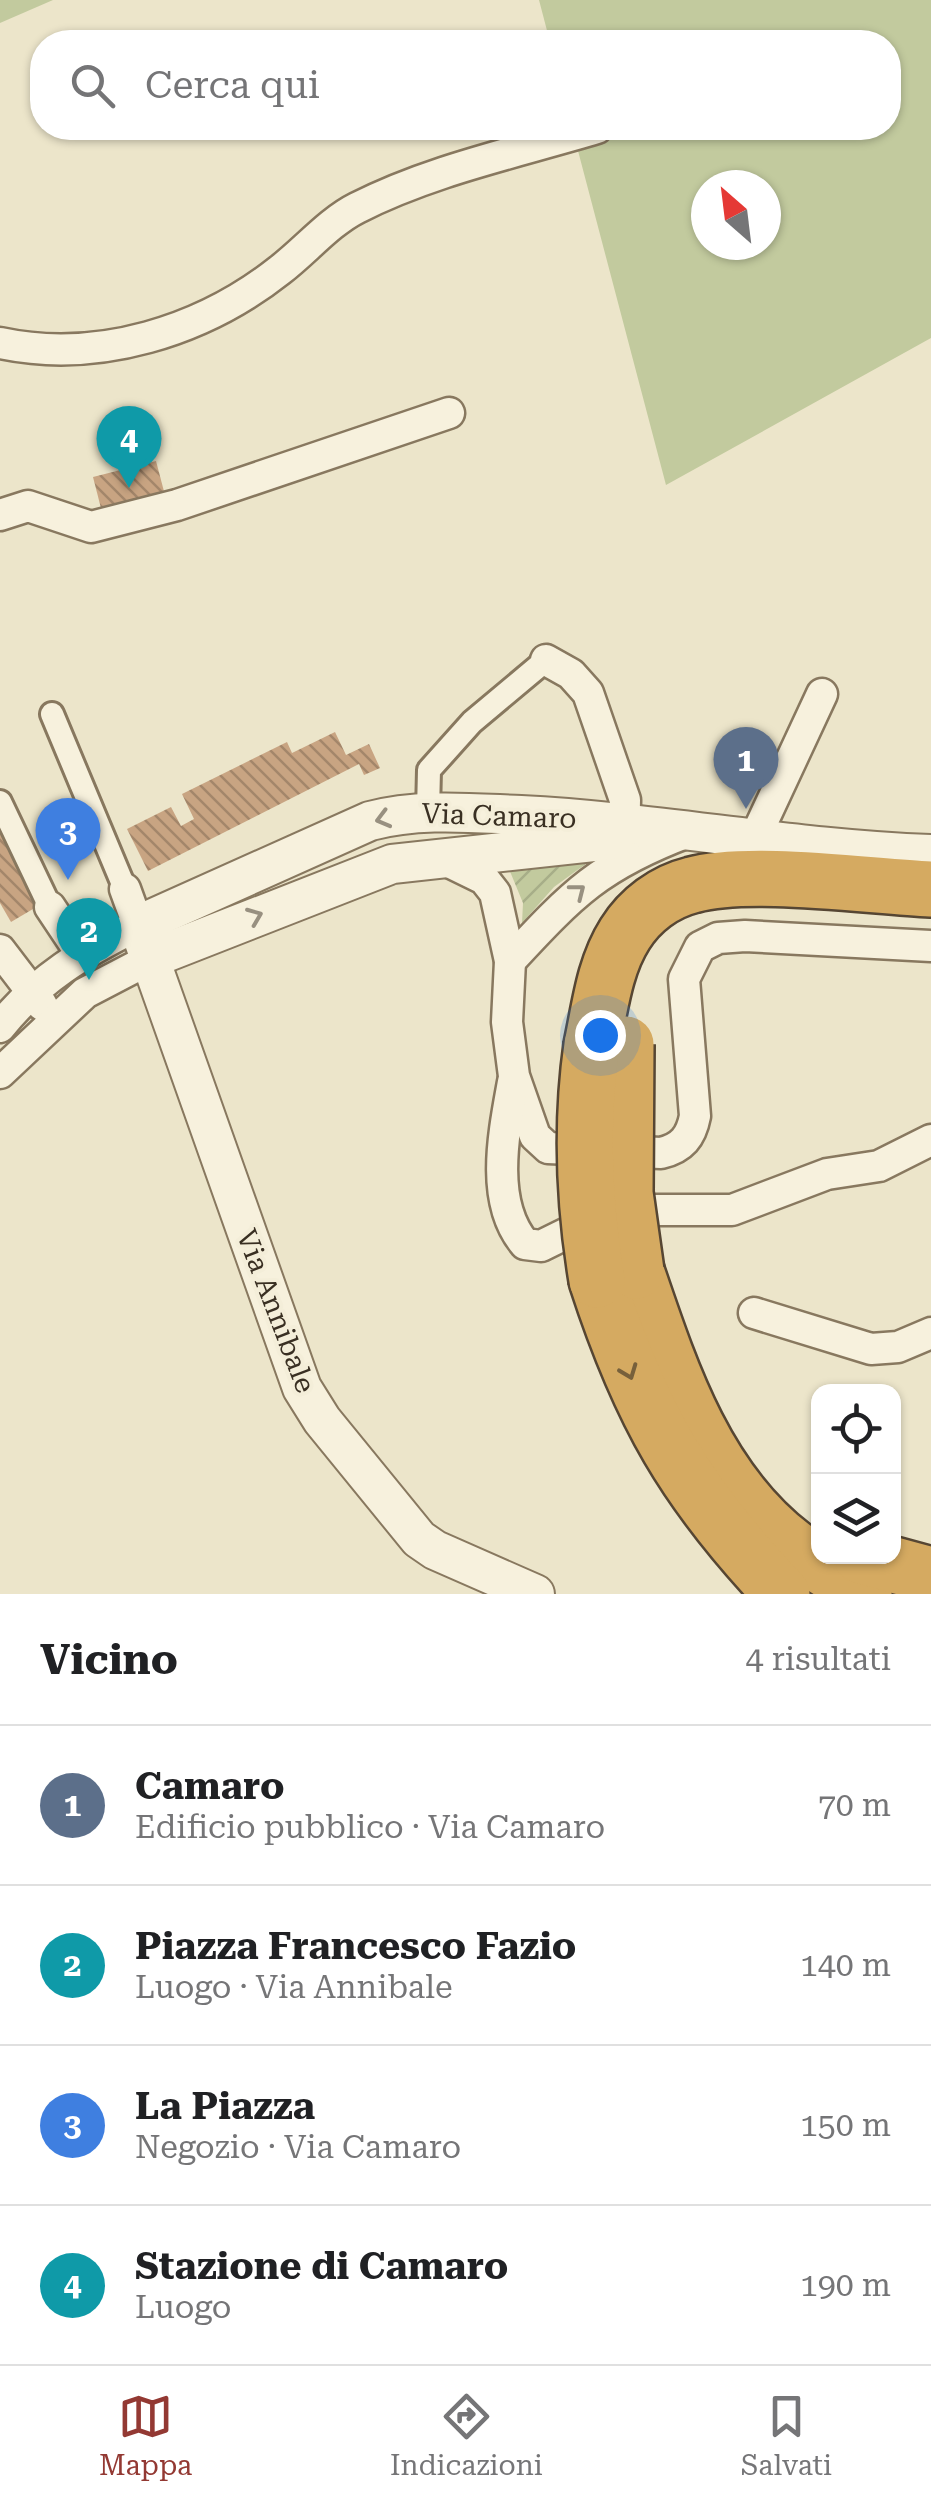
<!DOCTYPE html>
<html lang="it">
<head>
<meta charset="utf-8">
<style>
	body { margin:0; font-family:"Roboto Serif",serif; background:#f2f2f2; color:#202124 }
	.controls { position:absolute; right:30px; bottom:30px; display:grid; overflow:hidden; border-radius:20px; box-shadow:0 2px 8px #0004 }
	.controls button { width:90px; height:90px; display:grid; place-items:center; padding:0; border:0; border-bottom:2px solid #e0e0e0; background:#fff; color:#202124; font:50px sans-serif }
	.compass { position:absolute; left:691px; top:170px; width:90px; height:90px; border-radius:50%; background:#fff; box-shadow:0 2px 8px #0004; rotate:332deg }
	.you { position:absolute; left:600px; top:1035px; width:35px; height:35px; margin:-25px; border:8px solid #fff; border-radius:50%; background:#1a73e8; box-shadow:0 0 0 15px #1a73e833 }
	.badge { display:grid; place-items:center; width:65px; height:65px; border-radius:50%; background:#933933; color:#fff; font-size:32px; font-weight:700 }
	.pin { position:absolute; translate:-50% -82px; filter:drop-shadow(0 2px 5px #0008) }
	.pin::after { content:''; position:absolute; top:52px; width:35px; height:30px; background:inherit; clip-path:polygon(0 0,100% 0,50% 100%) }
	.list { margin:0; padding:0; list-style:none }
	h2 { display:flex; justify-content:space-between; align-items:center; height:130px; margin:0; padding:0 40px; font-size:42px }
	h2 small { font-size:32px; font-weight:400; color:#757577 }
	.list li { display:grid; grid-template-columns:65px 1fr auto; gap:30px; align-items:center; box-sizing:border-box; height:160px; padding:0 40px; border-top:2px solid #e0e0e0 }
	.list b { display:block; font-size:38px; white-space:nowrap }
	.list p { margin:0; font-size:32px; white-space:nowrap; color:#757577 }
	.list em { font-size:32px; font-style:normal; color:#757577 }
	.icon { flex:none; width:55px; height:55px; fill:none; stroke:currentColor; stroke-width:2; stroke-linecap:round; stroke-linejoin:round }
	.map { position:relative; flex:none; width:931px; height:1594px; overflow:hidden }
	.search { position:absolute; background:#fff; box-shadow:0 2px 8px #0004; left:30px; right:30px; top:30px; height:110px; display:flex; align-items:center; gap:25px; box-sizing:border-box; padding:0 35px; border-radius:40px; color:#757577; font-size:38px }
	.sheet { height:770px; background:#fff }
	nav { display:flex; justify-content:space-around; align-items:center; box-sizing:border-box; height:140px; border-top:2px solid #e0e0e0; background:#fff; font-size:28px; color:#757577 }
	nav a { display:grid; justify-items:center; gap:5px }
	nav .on { color:#933933 }
	.map>svg:first-child { display:block }
</style>
</head>
<body>
<div class="map">
<svg width="931" height="1594" viewBox="0 0 931 1594">
	<defs>
		<pattern id="garden-furrows" width="10" height="10" patternUnits="userSpaceOnUse" patternTransform="scale(2.5)"><rect width="10" height="10" fill="#c2ca9e"/><path d="M-1 1l2-2M0 10L10 0M9 11l2-2" fill="none" stroke="#a7ae88"/></pattern>
		<pattern id="building-back-hatch" width="6" height="6" patternUnits="userSpaceOnUse" patternTransform="scale(2.5)"><rect width="6" height="6" fill="#c8a482"/><path d="M-1 5l2 2M0 0l6 6M5-1l2 2" fill="none" stroke="#a3866a"/></pattern>
	</defs>
	<rect width="100%" height="100%" fill="#ece5ca"/>
	<g fill="#c2ca9e" fill-rule="evenodd">
		<polygon points="0,0 53,0 0,23"/>
		<path d="M539,0H931V338L666,485L572,128H888V42H550ZM706,185H766V245H706Z"/>
	</g>
	<polygon fill="url(#garden-furrows)" points="587,863 554,887 522,923 523,903 509,869"/>
	<g fill="url(#building-back-hatch)">
		<polygon points="156,461 166,499 103,516 93,477"/>
		<polygon points="335,732 346,755 369,744 380,768 364,775 359,764 148,871 127,829 171,807 181,826 194,819 182,794 287,742 292,753"/>
		<polygon points="0,799 55,896 11,922 0,903"/>
	</g>
	<g fill="none" stroke-linecap="round" stroke-linejoin="round">
		<g stroke="#88785f" stroke-width="28">
			<g id="pedestrian">
				<polyline points="52,714 125,889"/>
				<polyline points="0,802 50,907"/>
				<polyline points="428,811 429,770 472,722 546,660"/>
			</g>
		</g>
		<g stroke="#88785f" stroke-width="35">
			<g id="minor">
				<path d="M0,343C98,364 203,331 280,270C305,251 329,222 357,208C431,170 518,152 597,128"/>
				<polyline points="0,515 28,506 91,527 177,505 449,413"/>
				<polyline points="546,660 571,674 588,693 625,800 624,844"/>
				<polyline points="754,840 822,694"/>
				<path d="M439,857L484,879L495,893L510,961L507,1022L514,1076L535,1136L548,1148L661,1153C682,1148 691,1137 695,1116L684,979L700,947L718,938L745,936L931,946"/>
				<polyline points="50,907 82,955"/>
				<polyline points="0,950 42,1005"/>
				<path d="M510,961C573,893 600,865 688,832"/>
				<path d="M0,1027C38,979 84,952 138,925L125,889"/>
				<polyline points="0,1073 85,993 152,958"/>
				<path d="M513,1082C504,1132 489,1202 525,1244L541,1246L614,1210H732L827,1174L879,1166L931,1140"/>
				<polyline points="754,1313 871,1349 898,1347 931,1333"/>
			</g>
		</g>
		<g stroke="#88785f" stroke-width="42">
			<g id="tertiary">
				<polyline points="152,958 392,864 621,839"/>
				<path d="M535,1594L435,1550L419,1539L322,1420L302,1388L138,925L370,821C420,808 470,813 521,815C659,822 793,849 931,854"/>
			</g>
		</g>
		<g stroke="#564633" stroke-width="60">
			<g id="motorway">
				<path d="M592,1045C600,1008 604,967 625,934C640,910 664,892 692,885C749,869 868,886 931,889"/>
				<path d="M636,1271C670,1371 705,1480 793,1547C816,1564 841,1578 864,1594"/>
				<path d="M597,1280C640,1413 685,1492 782,1594"/>
				<polyline points="861,1556 931,1575"/>
			</g>
		</g>
		<use href="#pedestrian" stroke="#f7f1dd" stroke-width="22"/>
		<use href="#minor" stroke="#f7f1dd" stroke-width="30"/>
		<use href="#tertiary" stroke="#f7f1dd" stroke-width="38"/>
		<use href="#motorway" stroke="#d5aa61" stroke-width="55"/>
		<g stroke="#564633" stroke-width="60" stroke-linecap="butt">
			<g id="motorway-bridge">
				<polyline points="626,1044 625,1193 636,1271"/>
				<path d="M592,1045C581,1123 584,1202 597,1280"/>
			</g>
		</g>
		<use href="#motorway-bridge" stroke="#d5aa61" stroke-width="55"/>
	</g>
	<defs><path id="oneway-chevron" d="M-2-3.5L2.5 0L-2 3.5" fill="none" stroke-width="1.6" stroke-linecap="round" stroke-linejoin="round" transform="scale(2.5)"/></defs>
	<g stroke="#989080">
		<use href="#oneway-chevron" transform="translate(383 819) rotate(165)"/>
		<use href="#oneway-chevron" transform="translate(578 891) rotate(-38)"/>
		<use href="#oneway-chevron" transform="translate(255 916) rotate(-22)"/>
	</g>
	<use stroke="#77603b" href="#oneway-chevron" transform="translate(629 1372) rotate(69)"/>
	<g text-anchor="middle" dominant-baseline="central" stroke-width="8" stroke-linejoin="round" paint-order="stroke">
		<g font-size="28" fill="#392f22" stroke="#f4eed9">
			<text transform="translate(499 816) rotate(2)">Via Camaro</text>
			<text transform="translate(276 1311) rotate(69)">Via Annibale</text>
		</g>
	</g>
</svg>
<div class="controls">
<button><svg class="icon" aria-label="locate" viewBox="0 0 24 24"><circle cx="12" cy="12" r="6"/><path d="M12 2v4M12 18v4M2 12h4M18 12h4"/></svg></button>
<button><svg class="icon" aria-label="layers" viewBox="0 0 24 24"><path d="M12 4l9 5-9 5-9-5zM3 14l9 5 9-5"/></svg></button>
</div>
<svg class="compass" viewBox="-18 -18 36 36"><path d="M0-13l5 13h-10z" fill="#e53935"/><path d="M0 13l5-13h-10z" fill="#757577"/></svg>
<div class="you"></div>
<div class="pin badge" style="left:746px;top:809px;background:#5c6f8a">1</div>
<div class="pin badge" style="left:89px;top:980px;background:#0f9aa8">2</div>
<div class="pin badge" style="left:68px;top:880px;background:#3f7fe0">3</div>
<div class="pin badge" style="left:129px;top:488px;background:#0f9aa8">4</div>
<div class="search"><svg class="icon" aria-label="search" viewBox="0 0 24 24"><circle cx="10" cy="10" r="6"/><path d="M15 15l6 6"/></svg>Cerca qui</div>
</div>
<section class="sheet">
<h2>Vicino<small>4 risultati</small></h2>
<ul class="list">
<li><span class="badge" style="background:#5c6f8a">1</span><div><b>Camaro</b><p>Edificio pubblico · Via Camaro</p></div><em>70 m</em></li>
<li><span class="badge" style="background:#0f9aa8">2</span><div><b>Piazza Francesco Fazio</b><p>Luogo · Via Annibale</p></div><em>140 m</em></li>
<li><span class="badge" style="background:#3f7fe0">3</span><div><b>La Piazza</b><p>Negozio · Via Camaro</p></div><em>150 m</em></li>
<li><span class="badge" style="background:#0f9aa8">4</span><div><b>Stazione di Camaro</b><p>Luogo</p></div><em>190 m</em></li>
</ul>
</section>
<nav>
<a class="on"><svg class="icon" aria-label="map" viewBox="0 0 24 24"><path d="M3 6l6-2 6 2 6-2v14l-6 2-6-2-6 2zM9 4v14M15 6v14"/></svg>Mappa</a>
<a><svg class="icon" aria-label="directions" viewBox="0 0 24 24"><path d="M12 3l9 9-9 9-9-9zM9 14v-3h6M13 9l2 2-2 2"/></svg>Indicazioni</a>
<a><svg class="icon" aria-label="saved" viewBox="0 0 24 24"><path d="M7 4h10v16l-5-4-5 4z"/></svg>Salvati</a>
</nav>
</body>
</html>
